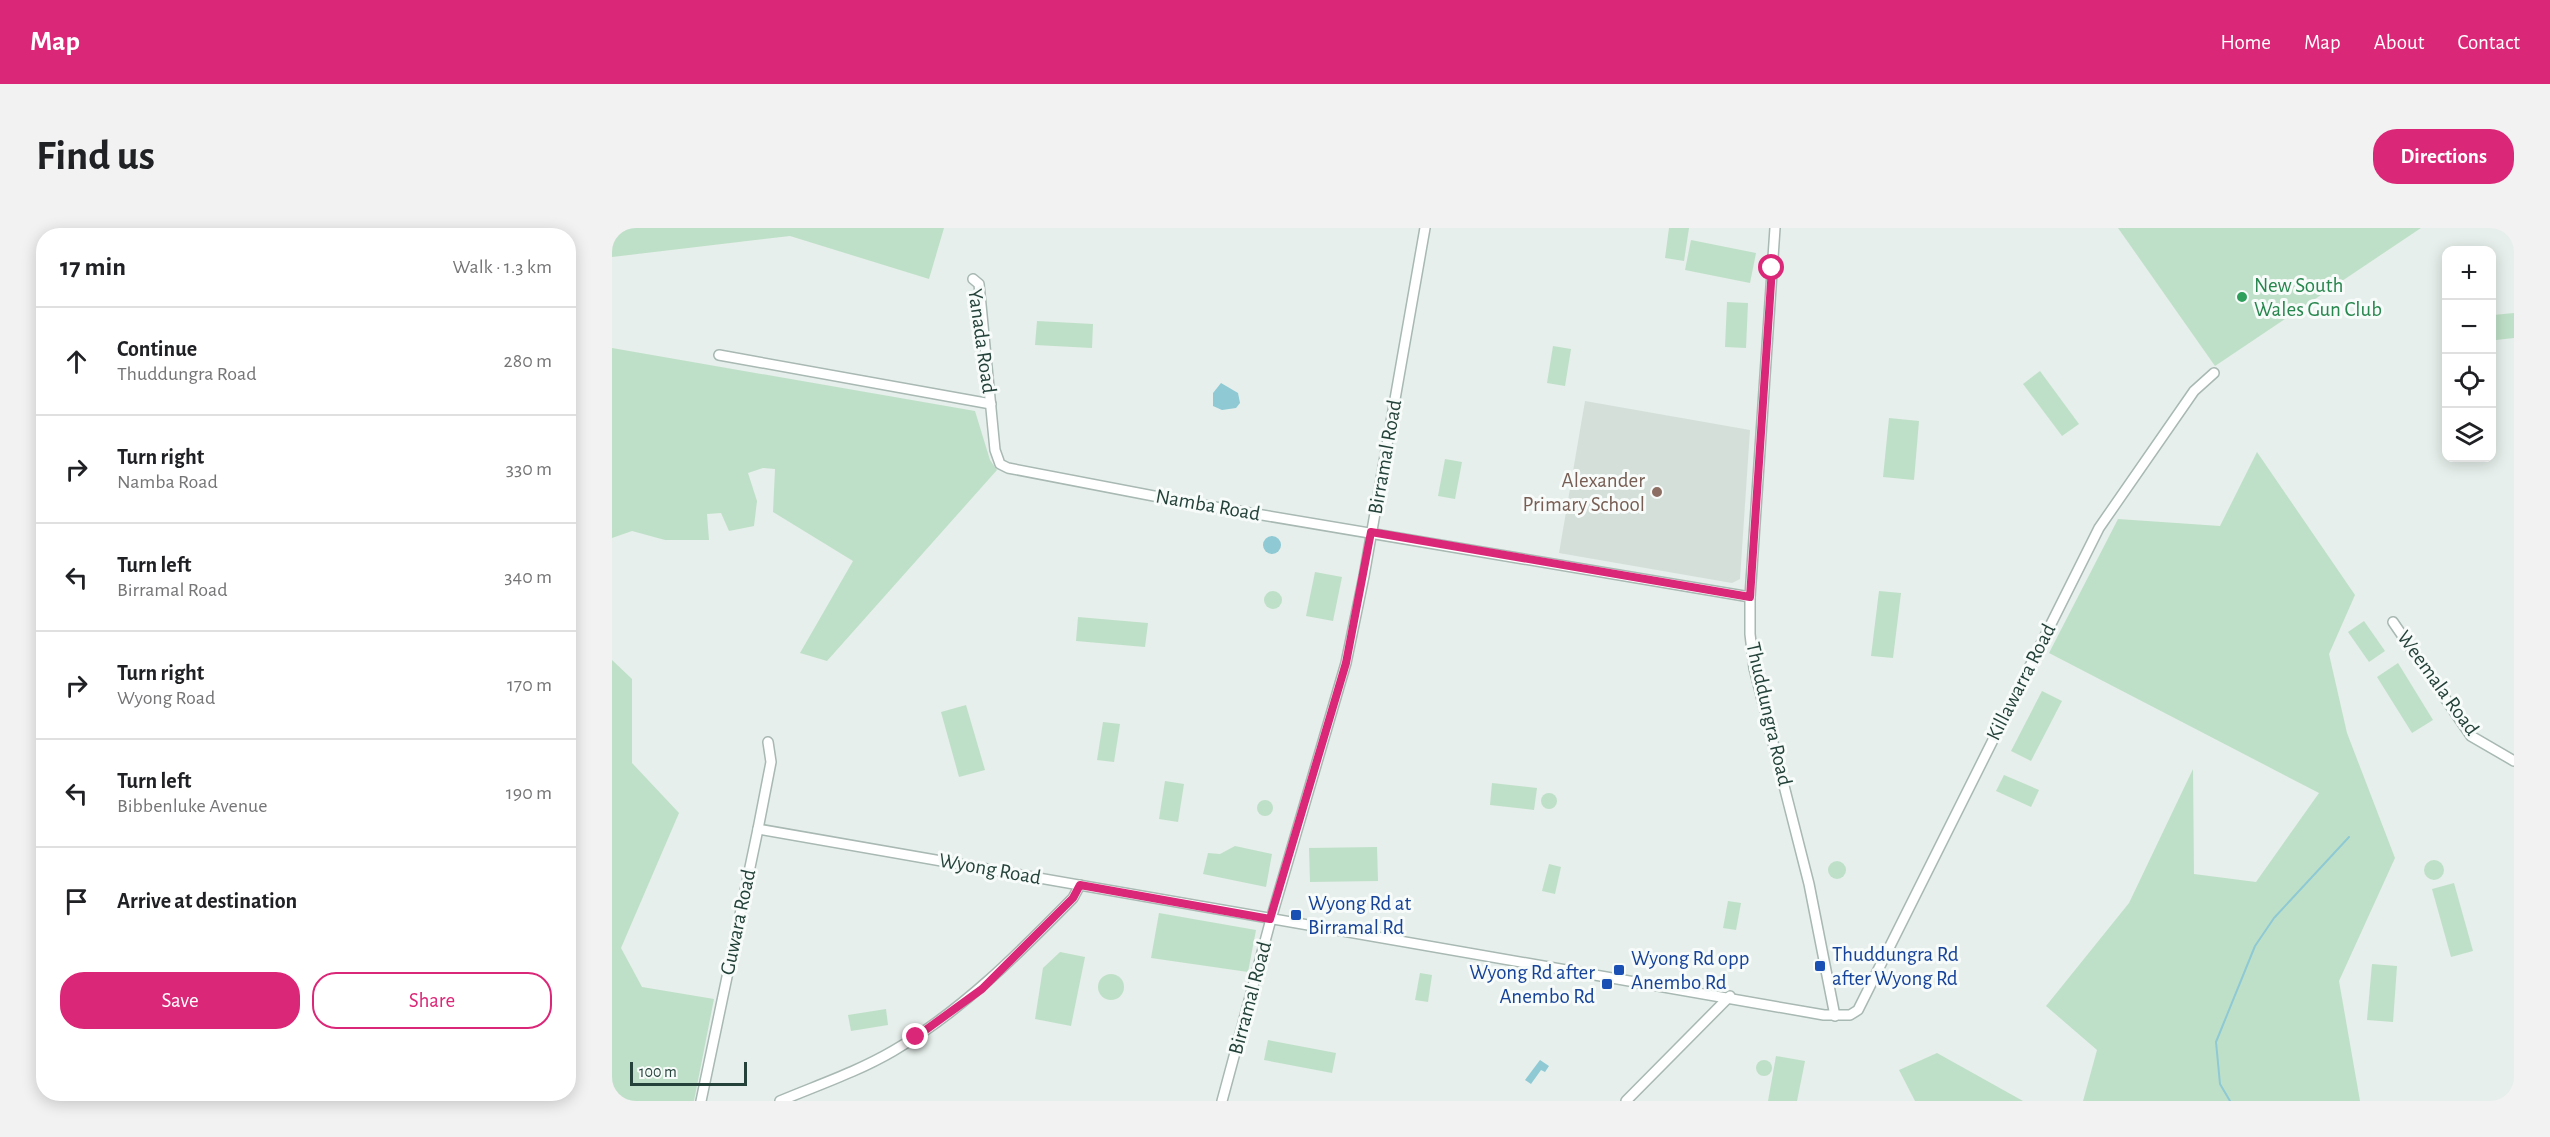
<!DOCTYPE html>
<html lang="en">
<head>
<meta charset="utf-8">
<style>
	body { margin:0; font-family:"Alegreya Sans",sans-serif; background:#f2f2f2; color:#202124 }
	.controls { position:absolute; right:18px; top:18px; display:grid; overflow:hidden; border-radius:12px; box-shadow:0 3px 15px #0003 }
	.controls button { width:54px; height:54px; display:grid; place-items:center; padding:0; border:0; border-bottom:2px solid #e0e0e0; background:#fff; color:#202124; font:30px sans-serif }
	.scale { position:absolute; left:18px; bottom:15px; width:117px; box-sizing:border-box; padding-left:6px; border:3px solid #24423a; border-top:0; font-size:16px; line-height:21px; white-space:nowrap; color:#24423a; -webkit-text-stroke:4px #f7fbf9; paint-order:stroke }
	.stop { position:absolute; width:18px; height:18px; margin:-14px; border:4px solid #db2777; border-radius:50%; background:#fff }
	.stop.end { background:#db2777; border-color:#fff; box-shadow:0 2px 6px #0008 }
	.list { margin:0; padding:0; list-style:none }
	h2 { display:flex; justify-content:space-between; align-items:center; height:78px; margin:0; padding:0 24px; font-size:26px }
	h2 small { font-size:20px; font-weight:400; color:#757577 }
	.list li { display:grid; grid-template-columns:39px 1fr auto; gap:18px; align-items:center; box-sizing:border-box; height:108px; padding:0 24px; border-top:2px solid #e0e0e0 }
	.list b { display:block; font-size:22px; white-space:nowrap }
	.list p { margin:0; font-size:20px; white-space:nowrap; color:#757577 }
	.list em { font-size:20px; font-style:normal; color:#757577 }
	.actions { display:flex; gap:12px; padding:18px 24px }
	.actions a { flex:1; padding:14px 0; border:2px solid #db2777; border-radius:24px; text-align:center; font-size:21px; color:#db2777 }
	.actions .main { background:#db2777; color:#fff }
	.icon { flex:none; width:33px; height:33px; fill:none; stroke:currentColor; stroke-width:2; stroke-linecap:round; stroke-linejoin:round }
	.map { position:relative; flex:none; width:1902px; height:873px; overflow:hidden; border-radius:24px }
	header { display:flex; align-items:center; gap:36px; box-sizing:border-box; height:84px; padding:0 30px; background:#db2777; color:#fff }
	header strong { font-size:28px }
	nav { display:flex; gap:33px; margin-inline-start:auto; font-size:21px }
	.intro { display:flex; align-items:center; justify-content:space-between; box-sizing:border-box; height:144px; padding:0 36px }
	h1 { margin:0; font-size:42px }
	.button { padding:15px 27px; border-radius:24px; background:#db2777; color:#fff; font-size:21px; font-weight:700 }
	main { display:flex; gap:36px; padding:0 36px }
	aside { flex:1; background:#fff; border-radius:24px; box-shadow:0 3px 15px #0003 }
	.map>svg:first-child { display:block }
</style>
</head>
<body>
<header>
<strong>Map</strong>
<nav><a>Home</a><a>Map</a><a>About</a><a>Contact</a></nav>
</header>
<div class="intro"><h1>Find us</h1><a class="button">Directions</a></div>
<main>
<aside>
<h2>17 min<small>Walk · 1.3 km</small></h2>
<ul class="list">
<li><svg class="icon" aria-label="ahead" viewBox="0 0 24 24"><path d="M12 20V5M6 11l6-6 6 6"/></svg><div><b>Continue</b><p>Thuddungra Road</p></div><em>280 m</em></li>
<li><svg class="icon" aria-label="right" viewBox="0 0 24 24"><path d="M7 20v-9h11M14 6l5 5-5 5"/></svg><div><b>Turn right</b><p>Namba Road</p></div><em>330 m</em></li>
<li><svg class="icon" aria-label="left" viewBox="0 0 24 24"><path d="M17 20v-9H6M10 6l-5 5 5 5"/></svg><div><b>Turn left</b><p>Birramal Road</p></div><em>340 m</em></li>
<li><svg class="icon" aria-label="right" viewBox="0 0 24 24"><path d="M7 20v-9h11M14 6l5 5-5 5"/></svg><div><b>Turn right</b><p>Wyong Road</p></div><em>170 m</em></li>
<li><svg class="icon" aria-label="left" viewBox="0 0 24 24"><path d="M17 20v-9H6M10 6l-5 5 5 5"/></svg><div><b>Turn left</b><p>Bibbenluke Avenue</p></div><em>190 m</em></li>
<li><svg class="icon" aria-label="arrive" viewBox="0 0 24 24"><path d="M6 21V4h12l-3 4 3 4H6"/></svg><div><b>Arrive at destination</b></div></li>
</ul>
<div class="actions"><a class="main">Save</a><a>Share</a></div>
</aside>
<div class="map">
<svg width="1902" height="873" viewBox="0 0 1902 873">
	<rect width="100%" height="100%" fill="#e6efeb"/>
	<polygon fill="#d4dfda" points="973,173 1138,202 1128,351 1120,355 947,325"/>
	<g fill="#bfe0c8">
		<polygon points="0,0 332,0 317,51 178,8 0,29"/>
		<polygon points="1057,0 1077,0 1072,33 1053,30"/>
		<polygon points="1506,0 1809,0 1603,138"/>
		<polygon points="1079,12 1144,25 1138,55 1073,42"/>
		<polygon points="1115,74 1136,75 1134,120 1113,119"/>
		<polygon points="1902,85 1902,110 1884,112 1881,87"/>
		<polygon points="425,93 481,96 480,120 423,117"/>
		<polygon points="941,118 959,121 953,158 935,155"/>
		<polygon points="0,120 363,183 378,232 385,242 215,433 188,425 241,333 161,284 163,241 151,240 136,245 145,273 142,298 117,303 109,285 95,286 97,312 53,312 20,303 0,310"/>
		<polygon points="1428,143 1467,196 1450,208 1411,156"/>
		<polygon points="1277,190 1307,193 1302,252 1271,249"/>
		<polygon points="1645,224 1743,367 1717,426 1735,505 1783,630 1727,753 1748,873 1471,873 1485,822 1434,778 1517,675 1581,541 1582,646 1644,654 1707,565 1437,425 1506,291 1608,298"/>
		<polygon points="833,231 850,234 843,271 826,268"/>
		<polygon points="703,344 730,349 721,393 694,388"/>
		<polygon points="1267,363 1289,365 1281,430 1259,428"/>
		<circle cx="661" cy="372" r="9"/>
		<polygon points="466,389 536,395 533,419 464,413"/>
		<polygon points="1752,393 1773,423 1757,434 1736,404"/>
		<polygon points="0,432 20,451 20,535 67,585 9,720 30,759 102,771 82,873 0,873"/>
		<polygon points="1786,435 1821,492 1800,505 1765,449"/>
		<polygon points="1430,463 1450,473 1419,533 1399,523"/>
		<polygon points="354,477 373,542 347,549 329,484"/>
		<polygon points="491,494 508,496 502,534 485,532"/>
		<polygon points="1392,547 1427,562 1419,579 1384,563"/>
		<polygon points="553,553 572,556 566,594 547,591"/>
		<polygon points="880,555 925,560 922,582 878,577"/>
		<circle cx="937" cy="573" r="8"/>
		<circle cx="653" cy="580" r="8"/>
		<polygon points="623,618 660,626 654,659 591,646 596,625 608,626"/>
		<polygon points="765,619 766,653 698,654 697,620"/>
		<circle cx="1822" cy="642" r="10"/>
		<circle cx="1225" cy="642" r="9"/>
		<polygon points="937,636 949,639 943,666 930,663"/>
		<polygon points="1842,655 1861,723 1839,729 1820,661"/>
		<polygon points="1116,673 1129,675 1124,702 1111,700"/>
		<polygon points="547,685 644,702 636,744 539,730"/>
		<polygon points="448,724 473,729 459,798 423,791 431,740"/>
		<polygon points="1760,736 1785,738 1781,794 1755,792"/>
		<polygon points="808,745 820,747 816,774 803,772"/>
		<circle cx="499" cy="759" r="13"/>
		<polygon points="274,781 276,797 239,803 236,787"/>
		<polygon points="656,812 724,825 720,845 652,832"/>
		<polygon points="1325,825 1411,873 1303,873 1287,842"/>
		<polygon points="1164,828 1193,833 1185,873 1156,873"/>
		<circle cx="1152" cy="840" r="8"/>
	</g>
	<g fill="#8ec9d4">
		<polygon points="609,155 626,165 628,175 624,180 610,182 601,178 601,165"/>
		<circle cx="660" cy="317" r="9"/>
		<polygon points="928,832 937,838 933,844 929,842 919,856 913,852"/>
	</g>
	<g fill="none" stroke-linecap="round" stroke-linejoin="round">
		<polyline stroke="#8ec9d4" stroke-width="2" points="1618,873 1608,856 1604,814 1643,718 1662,690 1737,609"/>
		<g stroke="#a8b8b2" stroke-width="12">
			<g id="minor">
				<polyline points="1163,0 1138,369 1138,406 1142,440 1197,656 1223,788"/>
				<polyline points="361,51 367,56 383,222 388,236 396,240 573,274 1138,369"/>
				<polyline points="107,127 379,176"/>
				<polyline points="1781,394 1859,508 1902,533"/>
				<polyline points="146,601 1212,787 1238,787 1246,782 1487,300 1582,163 1602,145"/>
				<polyline points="89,873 146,601 159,534 156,514"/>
				<path d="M168,873C206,857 245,844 281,823C351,782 405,727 461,670L468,657"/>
				<polyline points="610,873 659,691 734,435 752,348 813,0"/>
				<polyline points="1014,873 1118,768"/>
			</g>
		</g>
		<use href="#minor" stroke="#fff" stroke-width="9"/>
	</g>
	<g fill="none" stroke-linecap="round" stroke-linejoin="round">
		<polyline stroke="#db2777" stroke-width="8" points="304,809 370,761 461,670 468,657 658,691 734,435 759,304 1138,369 1160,40"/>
	</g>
	<circle fill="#2e9e5b" stroke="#f7fbf9" stroke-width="2" cx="1630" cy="69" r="6"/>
	<circle fill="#8d6e63" stroke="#f7fbf9" stroke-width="2" cx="1045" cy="264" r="6"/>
	<g fill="#1a4fb4" stroke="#f7fbf9" stroke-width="2">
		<rect x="678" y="681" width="12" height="12" rx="3"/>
		<rect x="1202" y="732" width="12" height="12" rx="3"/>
		<rect x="1001" y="736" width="12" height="12" rx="3"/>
		<rect x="989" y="750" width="12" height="12" rx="3"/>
	</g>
	<g text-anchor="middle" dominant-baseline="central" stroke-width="6" stroke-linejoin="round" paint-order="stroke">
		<g font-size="21" fill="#27864d" stroke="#f7fbf9" text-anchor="start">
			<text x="1642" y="57">New South<tspan x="1642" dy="24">Wales Gun Club</tspan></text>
		</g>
		<g font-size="21" fill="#24423a" stroke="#f7fbf9">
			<text transform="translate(370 113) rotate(82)">Yanada Road</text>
			<text transform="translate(773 229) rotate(-80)">Birramal Road</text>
			<text transform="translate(596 277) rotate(10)">Namba Road</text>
			<text transform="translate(1409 454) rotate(-63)">Killawarra Road</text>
			<text transform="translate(1826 455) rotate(54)">Weemala Road</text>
			<text transform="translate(1157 486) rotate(77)">Thuddungra Road</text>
			<text transform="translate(378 641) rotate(10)">Wyong Road</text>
			<text transform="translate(126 694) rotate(-78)">Guwara Road</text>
			<text transform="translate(638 770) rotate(-75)">Birramal Road</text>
		</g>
		<g font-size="21" fill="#785e54" stroke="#f7fbf9" text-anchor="end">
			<text x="1033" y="252">Alexander<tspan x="1033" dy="24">Primary School</tspan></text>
		</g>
		<g font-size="21" fill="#164399" stroke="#f7fbf9" text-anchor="start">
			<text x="696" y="675">Wyong Rd at<tspan x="696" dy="24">Birramal Rd</tspan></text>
			<text x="1220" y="726">Thuddungra Rd<tspan x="1220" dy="24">after Wyong Rd</tspan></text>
			<text x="1019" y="730">Wyong Rd opp<tspan x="1019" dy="24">Anembo Rd</tspan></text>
			<text x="983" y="744" text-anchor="end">Wyong Rd after<tspan x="983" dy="24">Anembo Rd</tspan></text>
		</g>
	</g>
</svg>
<div class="controls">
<button>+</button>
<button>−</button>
<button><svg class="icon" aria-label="locate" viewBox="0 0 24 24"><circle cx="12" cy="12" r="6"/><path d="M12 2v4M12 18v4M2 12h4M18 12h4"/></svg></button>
<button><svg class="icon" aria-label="layers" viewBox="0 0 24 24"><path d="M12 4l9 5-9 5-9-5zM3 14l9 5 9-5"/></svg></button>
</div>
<div class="scale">100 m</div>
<div class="stop" style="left:1160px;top:40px"></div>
<div class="stop end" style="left:304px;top:809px"></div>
</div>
</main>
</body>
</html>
